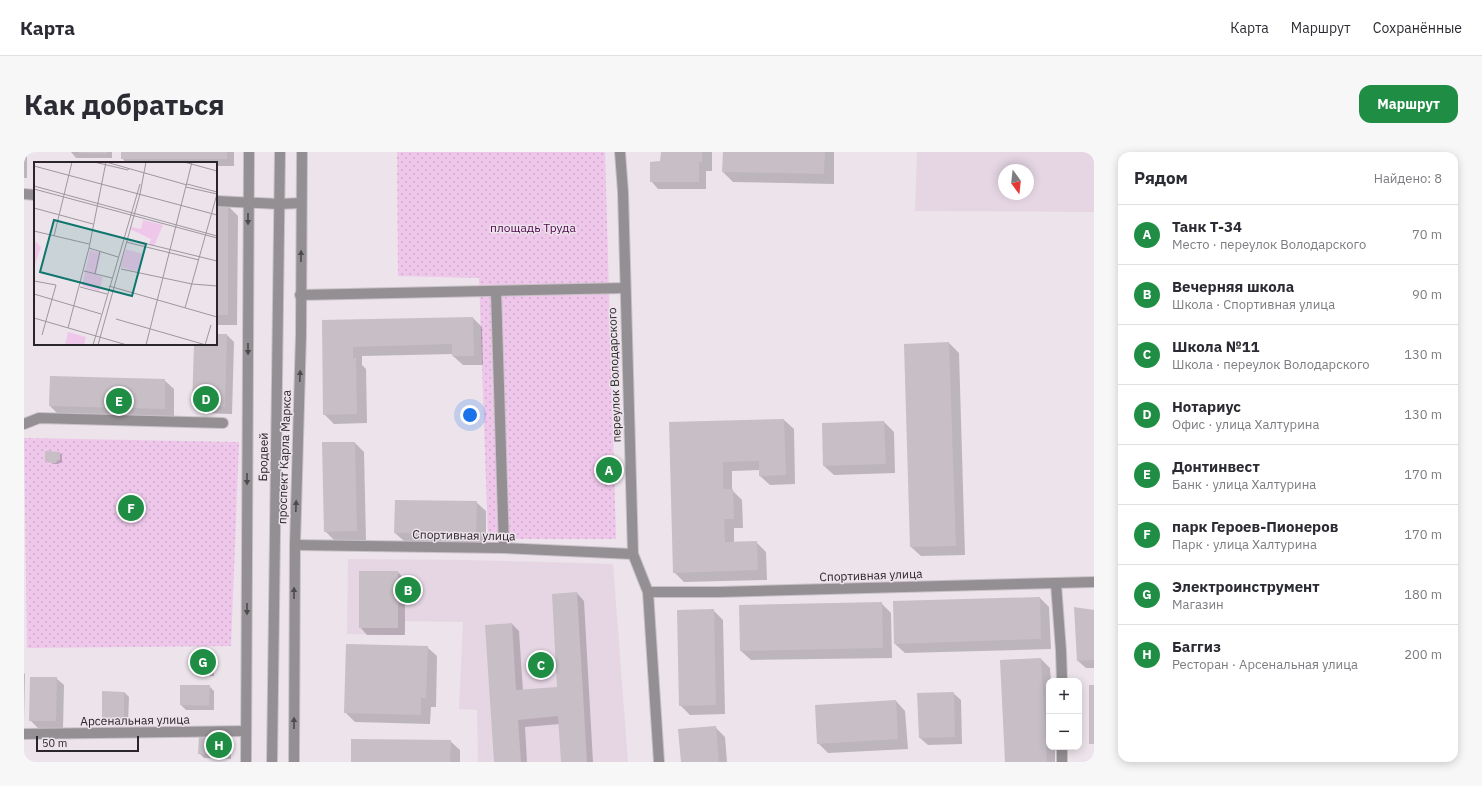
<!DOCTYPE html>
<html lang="ru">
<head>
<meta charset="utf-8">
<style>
	body { margin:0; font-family:"IBM Plex Sans",sans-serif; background:#f7f7f7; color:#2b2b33 }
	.controls { position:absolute; right:12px; bottom:12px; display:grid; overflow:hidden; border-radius:8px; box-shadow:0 2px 10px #0003 }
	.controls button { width:36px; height:36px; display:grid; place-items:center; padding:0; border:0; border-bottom:1px solid #e1e1e2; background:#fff; color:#2b2b33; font:20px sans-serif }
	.compass { position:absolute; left:974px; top:12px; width:36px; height:36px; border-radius:50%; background:#fff; box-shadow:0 2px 10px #0003; rotate:165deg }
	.scale { position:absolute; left:12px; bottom:10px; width:103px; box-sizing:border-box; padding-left:4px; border:2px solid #292528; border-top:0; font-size:11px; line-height:14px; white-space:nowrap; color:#292528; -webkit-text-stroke:3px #ece3eb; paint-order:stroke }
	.you { position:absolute; left:446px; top:263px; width:14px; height:14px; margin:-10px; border:3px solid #fff; border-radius:50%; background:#1a73e8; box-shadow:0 0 0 6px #1a73e833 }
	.badge { display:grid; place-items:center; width:26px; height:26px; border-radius:50%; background:#1f8d44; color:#fff; font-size:13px; font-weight:700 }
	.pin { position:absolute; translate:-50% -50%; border:2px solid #fff; box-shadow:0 1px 4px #0006 }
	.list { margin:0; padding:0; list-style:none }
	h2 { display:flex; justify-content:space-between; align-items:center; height:52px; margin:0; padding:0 16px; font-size:17px }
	h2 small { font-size:13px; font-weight:400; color:#7c7c81 }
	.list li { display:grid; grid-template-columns:26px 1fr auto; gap:12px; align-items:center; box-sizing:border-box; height:60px; padding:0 16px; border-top:1px solid #e1e1e2 }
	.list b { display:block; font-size:15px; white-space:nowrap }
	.list p { margin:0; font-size:13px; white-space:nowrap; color:#7c7c81 }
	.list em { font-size:13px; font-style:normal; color:#7c7c81 }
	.map { position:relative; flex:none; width:1070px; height:610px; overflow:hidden; border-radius:12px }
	header { display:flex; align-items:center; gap:24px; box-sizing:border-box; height:56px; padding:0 20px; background:#fff; border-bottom:1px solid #e1e1e2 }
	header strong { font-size:19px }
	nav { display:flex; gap:22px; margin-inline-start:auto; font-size:14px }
	.intro { display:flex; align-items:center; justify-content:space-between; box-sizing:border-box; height:96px; padding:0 24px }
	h1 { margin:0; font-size:28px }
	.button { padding:10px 18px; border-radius:12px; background:#1f8d44; color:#fff; font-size:14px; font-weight:700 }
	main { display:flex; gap:24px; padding:0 24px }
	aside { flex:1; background:#fff; border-radius:12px; box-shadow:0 2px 10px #0003 }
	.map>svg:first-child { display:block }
</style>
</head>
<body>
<header>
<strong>Карта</strong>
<nav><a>Карта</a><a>Маршрут</a><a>Сохранённые</a></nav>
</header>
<div class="intro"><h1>Как добраться</h1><a class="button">Маршрут</a></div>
<main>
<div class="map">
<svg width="1070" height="610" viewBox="0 0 1070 610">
	<defs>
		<pattern id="park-dots" width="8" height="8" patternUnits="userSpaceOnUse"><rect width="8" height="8" fill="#eec7ea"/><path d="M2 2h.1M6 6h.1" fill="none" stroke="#ccabc9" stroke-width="1.8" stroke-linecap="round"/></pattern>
	</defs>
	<rect width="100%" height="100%" fill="#ece3eb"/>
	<g fill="#e6d6e4" fill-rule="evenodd">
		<path d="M893,0H1070V60L891,59ZM980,18H1004V42H980Z"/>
		<polygon points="324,407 445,408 589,412 604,610 454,610 453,558 435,557 439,470 381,469 380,483 323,482"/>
	</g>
	<g fill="url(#park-dots)">
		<polygon points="373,0 581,0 592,387 464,387 455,126 374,124"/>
		<polygon points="0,286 215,290 207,494 3,496"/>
	</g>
	<g fill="#0003">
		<polygon points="0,0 3,3 3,26 0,26"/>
		<polygon points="47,0 88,0 88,6 52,6"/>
		<polygon points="98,0 210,0 210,14 192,14 192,11 102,11 98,6"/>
		<polygon points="638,0 688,0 688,19 682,19 682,37 634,37 627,29 639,11"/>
		<polygon points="700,0 810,0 810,32 709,30 699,20"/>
		<polygon points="192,54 204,54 214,64 213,173 192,173"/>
		<polygon points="449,166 458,175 459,213 439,213 429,204 429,202 338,204 338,213 342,217 343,271 310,272 300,262 299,169"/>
		<polygon points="192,183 203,183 210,190 208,262 177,261 169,254 171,192 192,192"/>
		<polygon points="925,191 935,201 941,403 897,404 887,395"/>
		<polygon points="140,228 150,237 150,266 36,264 26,254"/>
		<polygon points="760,268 770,277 771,332 746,333 736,324 736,318 708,319 708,338 718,348 719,376 710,376 710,390 732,390 742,400 743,428 660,430 650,420 646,271"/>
		<polygon points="860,270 870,280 871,321 810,323 800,314"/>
		<polygon points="331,291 340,300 342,388 311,389 301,379"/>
		<polygon points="22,300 36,301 38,303 38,310 34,312 29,312 27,310 24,310 22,308"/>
		<polygon points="452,350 462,359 462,391 381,390 371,381"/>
		<polygon points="374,420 381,428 381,483 343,483 336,475"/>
		<polygon points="553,441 560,449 569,610 538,610 536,572 501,575 503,610 471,610 488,472 495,479 499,539 534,536"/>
		<polygon points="1016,446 1025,455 1027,497 881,501 871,492"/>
		<polygon points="857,451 867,461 868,506 727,508 717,499"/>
		<polygon points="689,458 699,468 701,562 666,563 656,553"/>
		<polygon points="1070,460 1070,516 1062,516 1054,509"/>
		<polygon points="403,495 413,504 412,555 407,555 406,572 331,570 321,560"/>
		<polygon points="185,500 190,505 190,524 176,524 171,520 170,501"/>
		<polygon points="1017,507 1026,516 1027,529 1025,529 1025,595 1031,595 1031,610 983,610"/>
		<polygon points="0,521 1,522 0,571"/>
		<polygon points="32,526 40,533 39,576 14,576 6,568"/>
		<polygon points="185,534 190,539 190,558 162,558 157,553"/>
		<polygon points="100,540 105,545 104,572 84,572 79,568"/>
		<polygon points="929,541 937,548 938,592 904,593 896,586 894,542"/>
		<polygon points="872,549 881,559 884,597 804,601 794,591"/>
		<polygon points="691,575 701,585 703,610 658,610"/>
		<polygon points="202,587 207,591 207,607 180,606 175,601"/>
		<polygon points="426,589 436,598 436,610 328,610"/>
	</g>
	<g fill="#c7bec6">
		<polygon points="55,0 83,0 83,2 55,1"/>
		<rect x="97" y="0" width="106" height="7"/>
		<polygon points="637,0 678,0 678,10 675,10 675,30 626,30 626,10 636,9"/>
		<polygon points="699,0 801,0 800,22 698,20"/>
		<rect x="192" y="53" width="12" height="110"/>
		<polygon points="449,165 450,204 428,204 428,192 329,195 329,206 332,206 333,262 299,263 298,168"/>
		<polygon points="192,182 203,182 201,255 168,254 170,192 192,192"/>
		<polygon points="925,190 932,394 886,395 880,192"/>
		<polygon points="26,224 141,227 141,257 25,254"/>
		<polygon points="760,267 762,323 735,324 735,309 699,310 699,337 709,337 710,367 700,367 701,390 733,389 734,418 649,421 645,270"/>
		<polygon points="860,269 862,312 799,314 798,271"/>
		<polygon points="298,290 331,290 333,379 300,380"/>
		<polygon points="21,299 36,300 36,308 34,308 32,311 26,311 24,309 21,309"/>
		<polygon points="371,348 453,349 452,382 370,381"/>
		<rect x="335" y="419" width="39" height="57"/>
		<polygon points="553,440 563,610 537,610 534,564 494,568 497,610 470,610 461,473 488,471 492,538 533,535 528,442"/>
		<polygon points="1016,445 1017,487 870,492 869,449"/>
		<polygon points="858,450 859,496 716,499 715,453"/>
		<polygon points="1050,455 1070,458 1070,508 1053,509"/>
		<polygon points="690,457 692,553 655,554 653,458"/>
		<polygon points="322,492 404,494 402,546 397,546 397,563 320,561"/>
		<polygon points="185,499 186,519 170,520 169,500"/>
		<polygon points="1017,506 1023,610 981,610 976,508"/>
		<polygon points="6,525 33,525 32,569 5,569"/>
		<polygon points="156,533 186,533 185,554 156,553"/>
		<rect x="1065" y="533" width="5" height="59"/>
		<polygon points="78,539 100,540 100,568 78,568"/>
		<polygon points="930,540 931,585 895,586 893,541"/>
		<polygon points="872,548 874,587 793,592 791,553"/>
		<polygon points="692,574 695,610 657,610 654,577"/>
		<polygon points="175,585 203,586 202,602 174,602"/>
		<polygon points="327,587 427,588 426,610 327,610"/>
	</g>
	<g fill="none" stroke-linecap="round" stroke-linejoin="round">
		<g stroke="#c9c1c8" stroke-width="12">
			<polyline id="pedestrian" points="248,610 256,0"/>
		</g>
		<g stroke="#c9c1c8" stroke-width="12">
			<g id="minor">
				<polyline points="596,0 599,40 609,402 624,440 635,610"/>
				<polyline points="0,42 11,43"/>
				<polyline points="192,49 255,52 277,51"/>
				<polyline points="472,139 480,396"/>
				<polyline points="276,143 601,136"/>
				<polyline points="0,272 15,266 199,271"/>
				<polyline points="271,393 480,396 609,402"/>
				<polyline points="1032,432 1037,499 1038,529"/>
				<polyline points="624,440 695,440 1070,430"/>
				<polyline points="0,582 222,579"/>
				<polyline points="1038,595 1038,610"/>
			</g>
		</g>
		<g stroke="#c9c1c8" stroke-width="12">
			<g id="tertiary">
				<polyline points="222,610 225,0"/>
				<polyline points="270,610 271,393 277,182 278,0"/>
			</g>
		</g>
		<use href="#pedestrian" stroke="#938f92" stroke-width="10"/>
		<use href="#minor" stroke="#938f92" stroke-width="10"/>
		<use href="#tertiary" stroke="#938f92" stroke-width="10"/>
	</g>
	<defs><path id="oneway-solid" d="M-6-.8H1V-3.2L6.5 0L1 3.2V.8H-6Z"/></defs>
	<g fill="#4e4a4d">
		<use href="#oneway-solid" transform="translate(224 67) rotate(90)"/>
		<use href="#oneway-solid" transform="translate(277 104) rotate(-89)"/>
		<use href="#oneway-solid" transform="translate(224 197) rotate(90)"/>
		<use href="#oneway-solid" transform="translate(276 224) rotate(-88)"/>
		<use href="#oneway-solid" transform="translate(223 327) rotate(90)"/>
		<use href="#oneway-solid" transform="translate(272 354) rotate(-88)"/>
		<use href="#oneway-solid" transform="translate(270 441) rotate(-90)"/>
		<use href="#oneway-solid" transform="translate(223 457) rotate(90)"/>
		<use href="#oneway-solid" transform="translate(270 571) rotate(-90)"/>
	</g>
	<g text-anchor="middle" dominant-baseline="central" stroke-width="3" stroke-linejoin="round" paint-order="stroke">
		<g font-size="12" fill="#51084f" stroke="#ece3eb">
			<text x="509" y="75">площадь Труда</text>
		</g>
		<g font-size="12" fill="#292528" stroke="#ece3eb">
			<text transform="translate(590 223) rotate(-92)">переулок Володарского</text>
			<text transform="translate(239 305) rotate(-89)">Бродвей</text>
			<text transform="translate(260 305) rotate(-88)">проспект Карла Маркса</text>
			<text transform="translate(440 383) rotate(1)">Спортивная улица</text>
			<text transform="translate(847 423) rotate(-2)">Спортивная улица</text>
			<text transform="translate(111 568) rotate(-1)">Арсенальная улица</text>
		</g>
	</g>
	<g transform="translate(10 10)">
		<rect width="183" height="183" fill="#ece3eb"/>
		<path d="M0,78L7,85L0,105Z" fill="#eec7ea"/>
		<path d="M109,58L129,63L120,84L115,83L117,77L96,67L97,65L107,67ZM92,87L109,92L105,110L86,105ZM56,88L67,91L62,113L69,115L65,129L48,124ZM34,170L52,175L50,183H31Z" fill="#eec7ea"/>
		<path fill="none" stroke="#9e979d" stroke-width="1" d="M60,0L94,8L95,6M72,0L153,23M150,0L183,9M0,4L183,53M153,22L183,30M0,24L183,74M152,25L183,32M0,27L183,76M0,46L59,62M0,69L55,82M20,74L38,0M93,77L183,99M92,80L165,98M55,86L84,95M87,107L158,122L183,124M50,109L78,116M61,112L66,89M0,119L22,123L8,173M75,124L183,155M46,125L73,132M0,132L67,152M151,146L183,32M0,156L93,183M82,157L172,183M34,166L55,86L72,0M59,183L106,22M64,183L106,32L112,0M112,183L158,0M171,183L177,163"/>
		<path fill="#0f766e" fill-opacity="0.15" stroke="#0f766e" stroke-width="2" d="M20,58L112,82L98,134L6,110Z"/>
		<rect width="183" height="183" fill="none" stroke="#292528" stroke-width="2"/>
	</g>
</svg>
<div class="controls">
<button>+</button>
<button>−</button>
</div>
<svg class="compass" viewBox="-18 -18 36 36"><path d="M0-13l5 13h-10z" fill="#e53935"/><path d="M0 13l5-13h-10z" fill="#7c7c81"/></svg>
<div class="scale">50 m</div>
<div class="you"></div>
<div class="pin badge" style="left:585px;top:318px">A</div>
<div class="pin badge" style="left:384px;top:438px">B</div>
<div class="pin badge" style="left:517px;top:513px">C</div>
<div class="pin badge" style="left:182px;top:247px">D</div>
<div class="pin badge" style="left:95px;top:249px">E</div>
<div class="pin badge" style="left:107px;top:356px">F</div>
<div class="pin badge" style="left:179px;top:510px">G</div>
<div class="pin badge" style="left:195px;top:593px">H</div>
</div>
<aside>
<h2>Рядом<small>Найдено: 8</small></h2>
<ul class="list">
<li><span class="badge">A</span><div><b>Танк Т-34</b><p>Место · переулок Володарского</p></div><em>70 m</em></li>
<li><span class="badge">B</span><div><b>Вечерняя школа</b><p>Школа · Спортивная улица</p></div><em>90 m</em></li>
<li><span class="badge">C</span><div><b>Школа №11</b><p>Школа · переулок Володарского</p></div><em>130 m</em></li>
<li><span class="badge">D</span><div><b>Нотариус</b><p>Офис · улица Халтурина</p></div><em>130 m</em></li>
<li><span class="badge">E</span><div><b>Донтинвест</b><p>Банк · улица Халтурина</p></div><em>170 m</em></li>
<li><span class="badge">F</span><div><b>парк Героев-Пионеров</b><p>Парк · улица Халтурина</p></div><em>170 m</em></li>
<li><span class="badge">G</span><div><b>Электроинструмент</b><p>Магазин</p></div><em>180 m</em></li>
<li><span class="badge">H</span><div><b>Баггиз</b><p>Ресторан · Арсенальная улица</p></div><em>200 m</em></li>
</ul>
</aside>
</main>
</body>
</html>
